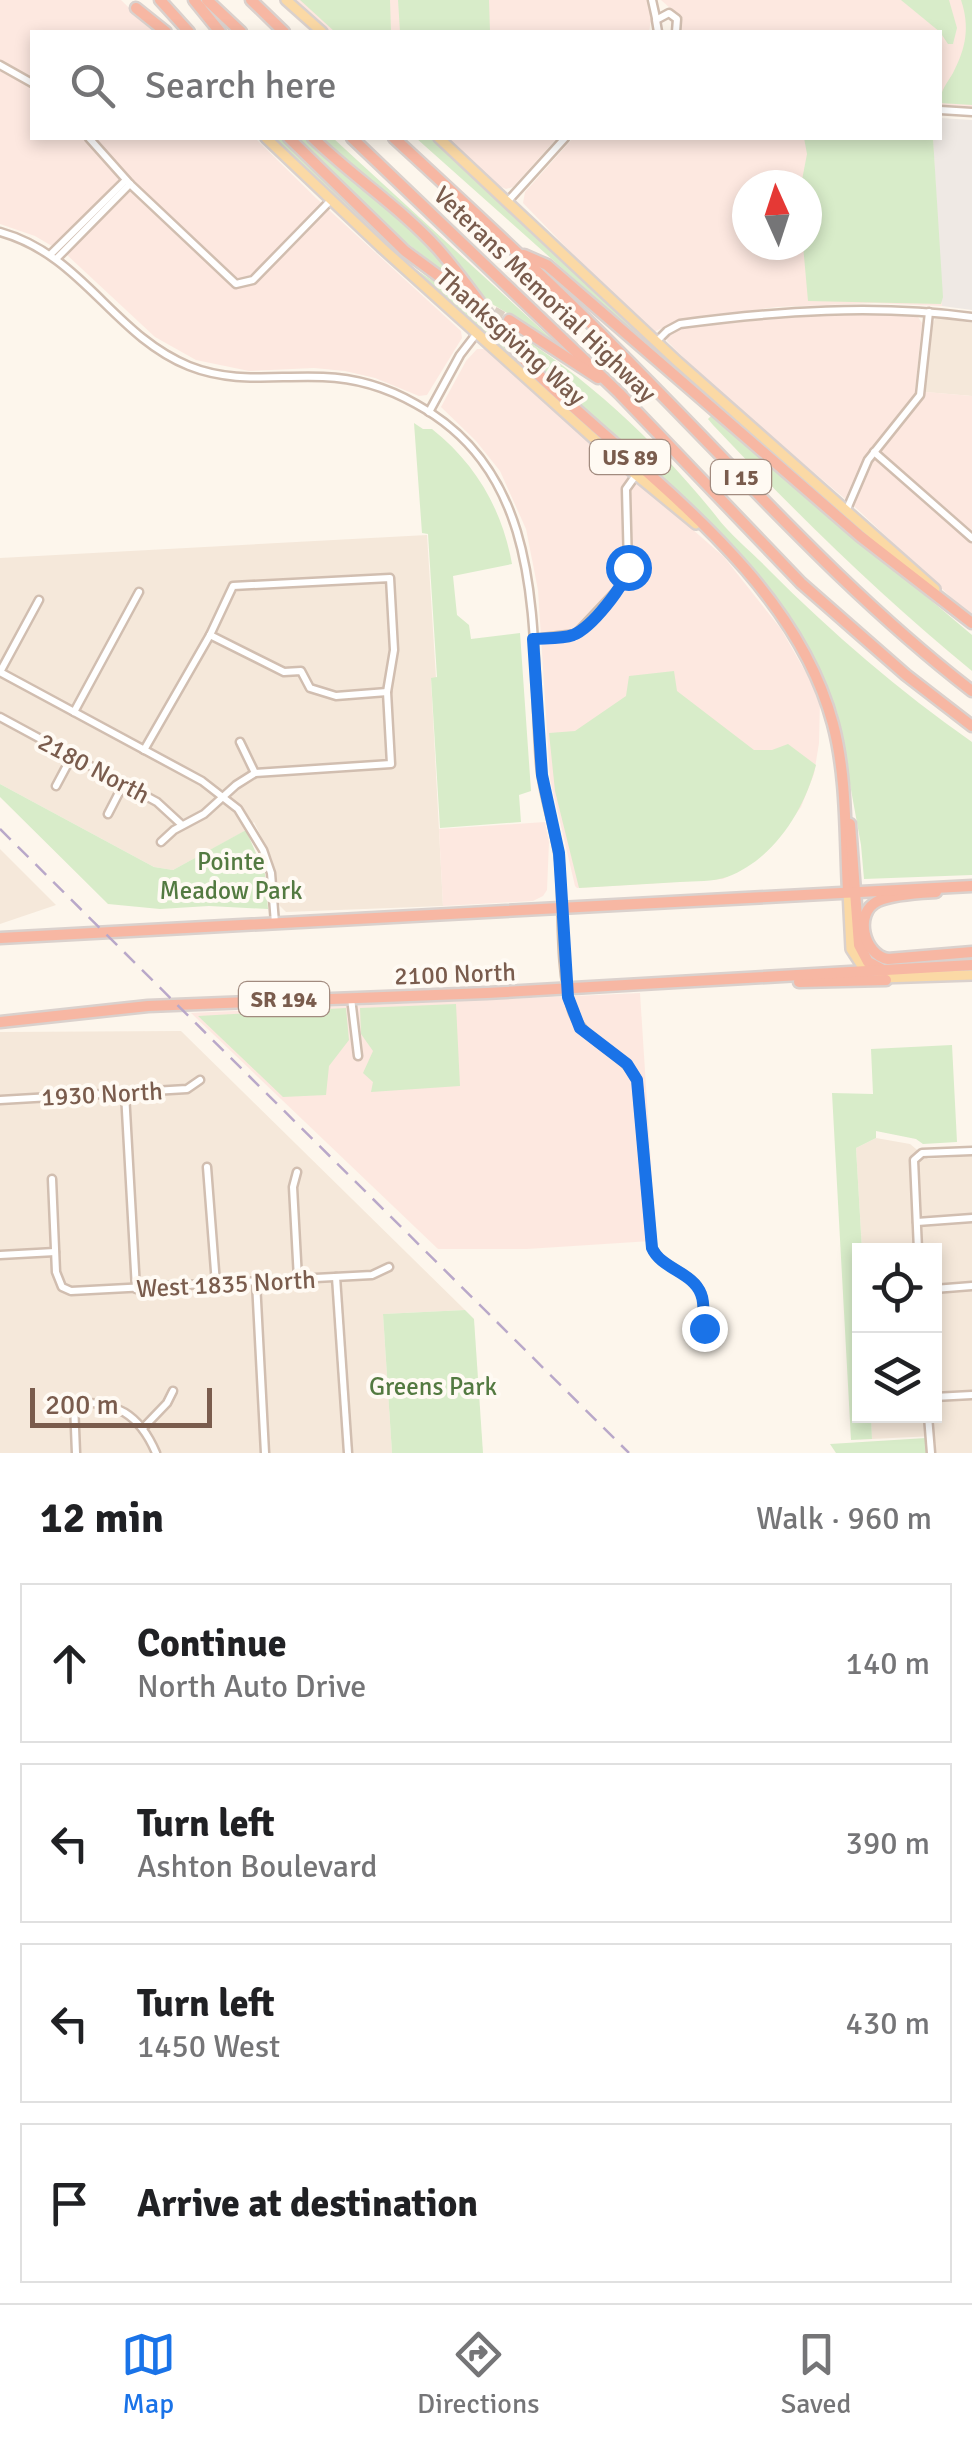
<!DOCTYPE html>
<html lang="en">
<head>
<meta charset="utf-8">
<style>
	body { margin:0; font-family:Signika,sans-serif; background:#f2f2f2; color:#202124 }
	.controls { position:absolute; right:30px; bottom:30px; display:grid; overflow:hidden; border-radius:0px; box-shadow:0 5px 15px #0003 }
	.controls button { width:90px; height:90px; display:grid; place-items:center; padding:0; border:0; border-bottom:2px solid #e0e0e0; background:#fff; color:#202124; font:50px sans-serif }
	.compass { position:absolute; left:732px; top:170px; width:90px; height:90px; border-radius:50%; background:#fff; box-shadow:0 5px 15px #0003; rotate:357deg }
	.scale { position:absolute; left:30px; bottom:25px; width:182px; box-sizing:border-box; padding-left:10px; border:5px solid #7a5c4d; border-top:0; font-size:28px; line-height:35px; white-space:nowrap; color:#7a5c4d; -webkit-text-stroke:8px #fffaf3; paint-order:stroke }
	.stop { position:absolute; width:30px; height:30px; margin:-22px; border:8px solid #1a73e8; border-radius:50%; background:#fff }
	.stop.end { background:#1a73e8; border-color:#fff; box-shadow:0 2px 10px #0008 }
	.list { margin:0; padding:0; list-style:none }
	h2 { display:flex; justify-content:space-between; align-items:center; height:130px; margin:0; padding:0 40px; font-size:42px }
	h2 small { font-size:32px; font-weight:400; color:#757577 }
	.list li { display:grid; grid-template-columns:65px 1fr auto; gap:30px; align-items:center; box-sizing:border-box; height:160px; margin:0 20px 20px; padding:0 20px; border:2px solid #e0e0e0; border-radius:0px }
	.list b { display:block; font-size:38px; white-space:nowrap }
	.list p { margin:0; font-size:32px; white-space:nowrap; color:#757577 }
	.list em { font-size:32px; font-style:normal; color:#757577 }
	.icon { flex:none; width:55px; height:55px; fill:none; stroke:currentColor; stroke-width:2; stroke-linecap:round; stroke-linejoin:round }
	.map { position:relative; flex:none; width:972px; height:1453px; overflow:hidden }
	.search { position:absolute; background:#fff; box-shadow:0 5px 15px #0003; left:30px; right:30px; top:30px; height:110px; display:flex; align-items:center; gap:25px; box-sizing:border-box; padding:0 35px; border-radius:0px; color:#757577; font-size:38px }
	.sheet { height:850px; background:#fff }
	nav { display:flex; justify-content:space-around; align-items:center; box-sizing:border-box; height:140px; border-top:2px solid #e0e0e0; background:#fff; font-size:28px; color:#757577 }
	nav a { display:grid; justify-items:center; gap:5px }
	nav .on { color:#1a73e8 }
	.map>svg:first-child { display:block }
</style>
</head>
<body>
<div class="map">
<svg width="972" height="1453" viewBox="0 0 972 1453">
	<rect width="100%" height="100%" fill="#fdf6ec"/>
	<g fill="#f5e8da">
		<polygon points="941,318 972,323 972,396 925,392 932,325 935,319"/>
		<polygon points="427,535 436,678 431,679 443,906 286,912 278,904 272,859 254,822 243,832 173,870 154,867 0,784 0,558"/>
		<polygon points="0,849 56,905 0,924"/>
		<polygon points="181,1031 465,1310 383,1314 392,1453 0,1453 0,1032"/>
		<polygon points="876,1138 910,1144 928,1159 972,1156 972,1453 935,1453 934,1436 872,1439 871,1416 934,1416 934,1250 862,1250 856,1148"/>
	</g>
	<g fill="#fde8e0" fill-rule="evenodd">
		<polygon points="0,0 121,0 154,32 32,32 32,138 255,138 316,198 461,331 462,338 427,395 419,396 375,378 345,371 314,368 249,371 196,360 155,337 67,255 35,236 0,224"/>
		<polygon points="293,0 647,0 652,14 649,32 329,32"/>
		<polygon points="661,0 972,0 972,108 940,106 940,32 681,32 680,17"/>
		<polygon points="445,138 557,138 513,187 506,189 499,186"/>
		<path d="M573,138H933L942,306L875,303L777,307L678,320L654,332L623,306L523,203L525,192ZM747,185H807V245H747Z"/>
		<polygon points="845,313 918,317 922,323 915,391 972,396 972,617 857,509 708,383 667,341 668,333 685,327"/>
		<polygon points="477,349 487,349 724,557 781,629 813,685 820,700 819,743 814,774 801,807 771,847 750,864 723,879 577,888 575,886 550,779 538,590 526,529 500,471 476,441 441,407 466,361"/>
		<polygon points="545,822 549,842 547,890 543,896 533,901 443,906 439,829"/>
		<polygon points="640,993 653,1196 651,1241 527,1249 438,1249 191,1013"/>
	</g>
	<polygon fill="#efe9e4" points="940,118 972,120 972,310 942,306 933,138 940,138"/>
	<g fill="#d8ecc9">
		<polygon points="300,0 390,0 391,32 335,32"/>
		<polygon points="398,0 489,0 490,32 400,32"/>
		<polygon points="901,0 949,0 957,28 953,44 948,44 940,32"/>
		<path d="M961,0H972V105L940,103C940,91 947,83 953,73C966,48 970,27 961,0Z"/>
		<polygon points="271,138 280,138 406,263 482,313 533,378"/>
		<polygon points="297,138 308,138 422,240 461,285 386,227"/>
		<polygon points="317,138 333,138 554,341 482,298 462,271"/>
		<polygon points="416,138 432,138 530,226 639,332 791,467 684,377"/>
		<polygon points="804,138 933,138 943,297 941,304 808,301 803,245 807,245 807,185 801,185 807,154"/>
		<path d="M504,326C583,373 658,443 716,516C731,536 752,552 769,570C832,633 899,691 972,742V875L864,879L861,845L837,712L785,612L726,538L543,374Z"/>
		<path d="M712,415L972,635V671C879,595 795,512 713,425L708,419Z"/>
		<path d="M414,423L423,429H432C476,464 502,509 512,564L453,576L457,615L469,625L471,639L520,633L531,791L519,795L521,822L440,828L431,678L437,677L428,534L422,533Z"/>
		<path d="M674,671L677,691L754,750H772L788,744L816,765C804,811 774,859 727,877C713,882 695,881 680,882C647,884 613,886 579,888L555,791L549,733L575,731L626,696L629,676Z"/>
		<polygon points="0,784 154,867 173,870 246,830 265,874 268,909 209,906 160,909 108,904 0,797"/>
		<polygon points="456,1004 460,1086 371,1092 373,1082 363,1073 373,1051 361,1034 360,1008"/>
		<polygon points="346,1008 349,1040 329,1066 326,1095 283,1097 198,1016"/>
		<polygon points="952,1045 957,1142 923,1144 916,1139 876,1131 876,1138 856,1148 862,1250 860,1416 871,1416 872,1439 851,1440 832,1093 873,1094 871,1049"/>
		<polygon points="465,1310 474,1319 483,1453 392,1453 383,1314"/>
		<polygon points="926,1438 927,1453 836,1453 830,1444"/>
	</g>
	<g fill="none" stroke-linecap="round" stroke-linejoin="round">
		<polyline stroke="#dcd0c4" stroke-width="10" stroke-dasharray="10 5" stroke-linecap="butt" points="481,304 509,320"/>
		<g stroke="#d1beb0" stroke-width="11">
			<g id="minor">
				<polyline points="652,0 656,18"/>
				<polyline points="658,32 656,20 669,13 677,19 676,32"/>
				<polyline points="0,65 32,83"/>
				<polyline points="940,110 972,112"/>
				<polyline points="89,138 130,184 236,284 253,280 331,200"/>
				<polyline points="508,201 565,138"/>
				<path d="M0,232C83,255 113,335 189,366C234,384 276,375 323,377C355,378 388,388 416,404C550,477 530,634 540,763C543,799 557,831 560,867C563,911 559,968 572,1010C583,1044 622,1049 637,1080L652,1248C661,1269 694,1272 701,1294C705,1303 703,1317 704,1328"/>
				<polyline points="51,254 126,180"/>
				<polyline points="57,258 130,184"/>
				<path d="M656,342L667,331L680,324C777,311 875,304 972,317"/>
				<polyline points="429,412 460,355 477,333"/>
				<polyline points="874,452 972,538"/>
				<polyline points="847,509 868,460 920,395 929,312"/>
				<polyline points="210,635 284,672 301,671 310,688 336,696 387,692"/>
				<polyline points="533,639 576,634 624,583 628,567 626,489 636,475"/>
				<polyline points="0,672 202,781 238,809 263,850 271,873 275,923"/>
				<polyline points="0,672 39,600"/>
				<polyline points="74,712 139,592"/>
				<polyline points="0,717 157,802 182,825"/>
				<polyline points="240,742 255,773"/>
				<polyline points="144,750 210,635 233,586 390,578 394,650 387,692 391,764 255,773 236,785 204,814 174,830 161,842"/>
				<polyline points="56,786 72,756"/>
				<polyline points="108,814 124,783"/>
				<polyline points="351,998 358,1056"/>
				<polyline points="125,1093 136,1289"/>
				<polyline points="0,1100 187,1089 200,1080"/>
				<polyline points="207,1167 216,1284"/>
				<polyline points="297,1172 293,1187 298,1279"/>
				<polyline points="52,1179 56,1272 62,1287 71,1291 372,1275 389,1267"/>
				<polyline points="917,1222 972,1218"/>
				<polyline points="918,1250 914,1160 922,1153 972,1151"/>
				<polyline points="0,1255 55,1252"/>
				<polyline points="336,1277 348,1453"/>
				<polyline points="256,1282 265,1453"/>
				<polyline points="934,1289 972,1286"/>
				<polyline points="934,1397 972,1395"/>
				<polyline points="928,1416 931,1453"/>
				<polyline points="144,1427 167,1403 173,1391"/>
				<path d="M76,1453L74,1403C116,1400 140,1415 156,1453"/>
			</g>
		</g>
		<g stroke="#dad1cd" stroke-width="14">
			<g id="major">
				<polyline points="286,0 322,32"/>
				<polyline points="266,138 381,247 612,455 696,524"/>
				<polyline points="439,138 678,362 935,589"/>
				<polyline points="848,891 851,949 866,972"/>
				<polyline points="880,978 972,975"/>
			</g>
		</g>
		<g stroke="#dad1cd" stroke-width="15">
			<g id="highway">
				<polyline points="160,0 189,32"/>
				<polyline points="194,0 220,32"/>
				<polyline points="207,0 241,32"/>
				<polyline points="251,0 284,32"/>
				<polyline points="136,8 166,32"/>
				<polyline points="289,138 405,251 463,294"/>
				<path d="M313,138C353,177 401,208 438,249C475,291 503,341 543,379C647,478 794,577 833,724C847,777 845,836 848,891"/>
				<polyline points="352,138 619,393 801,583 906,675 972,726"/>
				<path d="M394,138C478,215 562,293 642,375C750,484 850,597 972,691"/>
				<polyline points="524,255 547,265 860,536 972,623"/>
				<polyline points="509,320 598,378"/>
				<polyline points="850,824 859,945 868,962 883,970"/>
				<path d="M936,892C919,893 893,894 878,901C853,913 864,955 888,959L972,952"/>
				<polyline points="0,938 972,886"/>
				<polyline points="799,982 886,980"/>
				<polyline points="0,1022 148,1006 487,993 972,965"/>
			</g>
		</g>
		<use href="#minor" stroke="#fff" stroke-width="6"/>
		<use href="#major" stroke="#fbd9a5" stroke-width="9"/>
		<use href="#highway" stroke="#f7b7a3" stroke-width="10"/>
		<polyline stroke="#b9a8c9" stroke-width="2.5" stroke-dasharray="15 10" stroke-linecap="butt" points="0,829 629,1453"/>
	</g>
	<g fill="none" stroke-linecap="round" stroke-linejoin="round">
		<path stroke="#1a73e8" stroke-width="12" d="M628,567C626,585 591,628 573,635C562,639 546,638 533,639L542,775L559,853L568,997L580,1028L627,1064L637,1080L652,1248C661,1269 693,1272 701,1294C705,1303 703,1317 704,1328"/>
	</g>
	<g text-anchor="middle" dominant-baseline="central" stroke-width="8" stroke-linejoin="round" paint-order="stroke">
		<g fill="#fffaf3" stroke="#a28b7f" stroke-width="2.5">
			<rect x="590" y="440" width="80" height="34" rx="8"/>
			<rect x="711" y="460" width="60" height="34" rx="8"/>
			<rect x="239" y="982" width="90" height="34" rx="8"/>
		</g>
		<g font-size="22" font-weight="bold" fill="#7a5c4d">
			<text x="630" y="457">US 89</text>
			<text x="741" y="477">I 15</text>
			<text x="284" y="999">SR 194</text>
		</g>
		<g font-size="25" fill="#7a5c4d" stroke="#fffaf3">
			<text transform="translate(545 294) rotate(44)">Veterans Memorial Highway</text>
			<text transform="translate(511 337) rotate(42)">Thanksgiving Way</text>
			<text transform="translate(94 768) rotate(28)">2180 North</text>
			<text transform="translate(455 974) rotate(-2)">2100 North</text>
			<text transform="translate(102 1094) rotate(-3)">1930 North</text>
			<text transform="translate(226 1284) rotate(-3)">West 1835 North</text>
		</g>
		<g font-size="25" fill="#537a41" stroke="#fffaf3">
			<text x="231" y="861">Pointe<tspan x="231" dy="29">Meadow Park</tspan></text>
			<text x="433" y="1386">Greens Park</text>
		</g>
	</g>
</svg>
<div class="controls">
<button><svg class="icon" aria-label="locate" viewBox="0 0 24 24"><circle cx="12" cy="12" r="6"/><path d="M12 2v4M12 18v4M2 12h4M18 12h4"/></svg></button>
<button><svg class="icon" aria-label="layers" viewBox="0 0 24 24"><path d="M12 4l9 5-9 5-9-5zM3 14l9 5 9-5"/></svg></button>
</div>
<svg class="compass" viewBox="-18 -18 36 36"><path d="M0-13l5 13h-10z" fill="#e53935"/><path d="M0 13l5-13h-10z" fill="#757577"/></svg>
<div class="scale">200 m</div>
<div class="stop" style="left:628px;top:567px"></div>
<div class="stop end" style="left:704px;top:1328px"></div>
<div class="search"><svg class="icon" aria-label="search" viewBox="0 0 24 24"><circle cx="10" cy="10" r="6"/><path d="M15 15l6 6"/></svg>Search here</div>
</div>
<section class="sheet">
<h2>12 min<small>Walk · 960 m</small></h2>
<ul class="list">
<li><svg class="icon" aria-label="ahead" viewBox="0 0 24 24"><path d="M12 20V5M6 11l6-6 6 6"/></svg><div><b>Continue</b><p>North Auto Drive</p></div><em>140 m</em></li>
<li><svg class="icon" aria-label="left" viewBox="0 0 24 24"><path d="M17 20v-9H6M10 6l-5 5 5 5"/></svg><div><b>Turn left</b><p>Ashton Boulevard</p></div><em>390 m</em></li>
<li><svg class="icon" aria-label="left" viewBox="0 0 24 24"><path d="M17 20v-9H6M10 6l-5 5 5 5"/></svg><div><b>Turn left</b><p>1450 West</p></div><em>430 m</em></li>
<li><svg class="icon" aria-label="arrive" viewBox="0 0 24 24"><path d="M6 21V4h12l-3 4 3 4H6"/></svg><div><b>Arrive at destination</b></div></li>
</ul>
</section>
<nav>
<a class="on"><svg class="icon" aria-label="map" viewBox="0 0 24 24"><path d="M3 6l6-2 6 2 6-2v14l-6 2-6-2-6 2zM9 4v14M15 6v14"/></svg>Map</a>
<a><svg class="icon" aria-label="directions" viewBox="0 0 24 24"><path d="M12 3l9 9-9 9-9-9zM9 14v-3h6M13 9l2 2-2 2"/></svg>Directions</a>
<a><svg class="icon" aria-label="saved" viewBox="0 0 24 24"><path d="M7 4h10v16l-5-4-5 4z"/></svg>Saved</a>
</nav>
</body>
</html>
